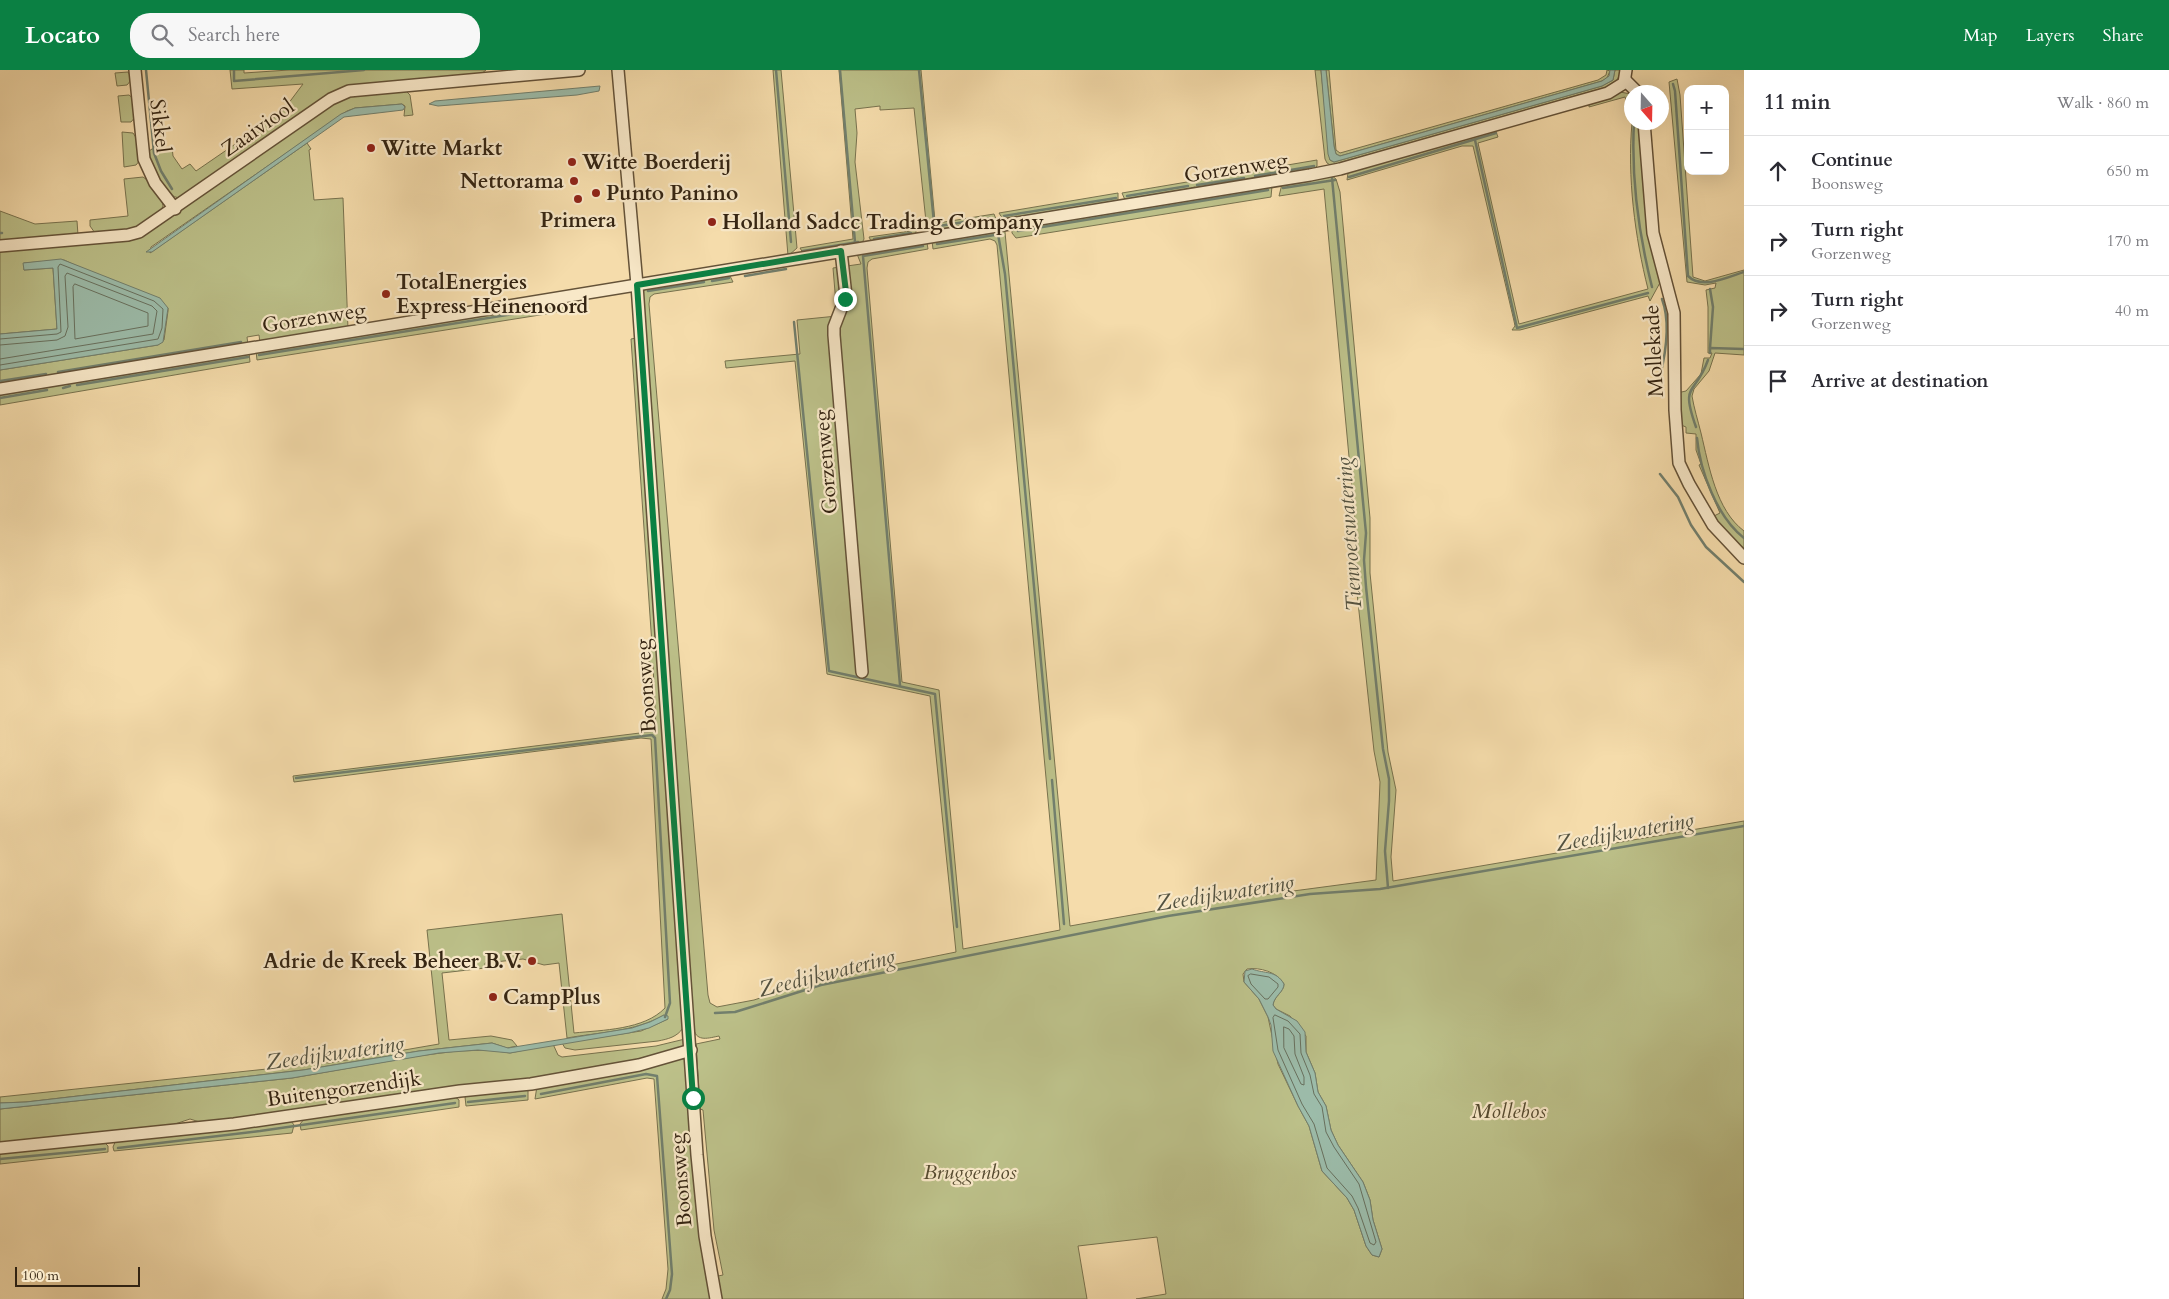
<!DOCTYPE html>
<html lang="en">
<head>
<meta charset="utf-8">
<style>
	body { margin:0; font-family:Cardo,serif; background:#f7f7f7; color:#2b2b33 }
	.controls { position:absolute; right:15px; top:15px; display:grid; overflow:hidden; border-radius:10px; box-shadow:0 5px 20px #0002 }
	.controls button { width:45px; height:45px; display:grid; place-items:center; padding:0; border:0; border-bottom:1px solid #e1e1e2; background:#fff; color:#2b2b33; font:25px sans-serif }
	.compass { position:absolute; left:1624px; top:15px; width:45px; height:45px; border-radius:50%; background:#fff; box-shadow:0 5px 20px #0002; rotate:160deg }
	.scale { position:absolute; left:15px; bottom:12px; width:125px; box-sizing:border-box; padding-left:5px; border:2px solid #342412; border-top:0; font-size:14px; line-height:18px; white-space:nowrap; color:#342412; -webkit-text-stroke:4px #f8e8c8; paint-order:stroke }
	.stop { position:absolute; width:15px; height:15px; margin:-11px; border:4px solid #0b8043; border-radius:50%; background:#fff }
	.stop.end { background:#0b8043; border-color:#fff; box-shadow:0 1px 5px #0008 }
	.list { margin:0; padding:0; list-style:none }
	h2 { display:flex; justify-content:space-between; align-items:center; height:65px; margin:0; padding:0 20px; font-size:21px }
	h2 small { font-size:16px; font-weight:400; color:#7c7c81 }
	.list li { display:grid; grid-template-columns:32px 1fr auto; gap:15px; align-items:center; box-sizing:border-box; height:70px; padding:0 20px; border-top:1px solid #e1e1e2 }
	.list b { display:block; font-size:19px; white-space:nowrap }
	.list p { margin:0; font-size:16px; white-space:nowrap; color:#7c7c81 }
	.list em { font-size:16px; font-style:normal; color:#7c7c81 }
	.icon { flex:none; width:28px; height:28px; fill:none; stroke:currentColor; stroke-width:2; stroke-linecap:round; stroke-linejoin:round }
	.map { position:relative; flex:none; width:1744px; height:1229px; overflow:hidden }
	header { display:flex; align-items:center; gap:30px; box-sizing:border-box; height:70px; padding:0 25px; background:#0b8043; color:#fff }
	header strong { font-size:24px }
	nav { display:flex; gap:28px; margin-inline-start:auto; font-size:18px }
	.search { width:350px; height:45px; background:#f7f7f7; display:flex; align-items:center; gap:12px; box-sizing:border-box; padding:0 18px; border-radius:20px; color:#7c7c81; font-size:19px }
	main { display:flex }
	aside { flex:1; background:#fff }
	.map>svg:first-child { display:block }
</style>
</head>
<body>
<header>
<strong>Locato</strong>
<div class="search"><svg class="icon" aria-label="search" viewBox="0 0 24 24"><circle cx="10" cy="10" r="6"/><path d="M15 15l6 6"/></svg>Search here</div>
<nav><a>Map</a><a>Layers</a><a>Share</a></nav>
</header>
<main>
<div class="map">
<svg width="1744" height="1229" viewBox="0 0 1744 1229">
	<rect width="100%" height="100%" fill="#f5dcab"/>
	<filter id="stains"><feTurbulence type="fractalNoise" baseFrequency=".004" numOctaves="4"/><feColorMatrix values="0 0 0 0 .2 0 0 0 0 .09 0 0 0 0 .02 0 0 0 .5 -.17"/></filter>
	<radialGradient id="worn" r=".72"><stop offset=".6" stop-color="#630" stop-opacity="0"/><stop offset="1" stop-color="#630" stop-opacity=".3"/></radialGradient>
	<g fill="#bcc089" stroke="#78724e" fill-rule="evenodd">
		<path d="M230,0H244V3L289,0H486L481,4L360,14L181,128C163,128 148,97 149,81L152,79L172,77L173,86L182,99L190,94L196,101L282,42L303,14L232,19Z"/>
		<polygon points="773,0 781,0 797,178 788,186"/>
		<polygon points="839,0 921,0 935,151 938,153 994,144 996,149 994,152 929,163 927,161 914,38 880,40 880,36 855,39 857,63 855,92 864,169 862,173 803,183 800,178 853,169"/>
		<polygon points="1315,0 1321,0 1330,90 1334,92 1602,16 1613,10 1615,0 1622,0 1614,16 1332,96 1327,93 1325,89"/>
		<polygon points="1326,0 1329,0 1336,80 1340,83 1598,10 1606,5 1607,0 1610,1 1607,8 1602,11 1340,86 1336,84 1334,76"/>
		<polygon points="128,2 132,9 127,15 117,16 115,3"/>
		<path d="M1677,9L1680,25L1693,207L1705,211L1744,200V285L1715,283L1709,301L1694,319L1692,326C1694,338 1698,351 1701,363C1709,396 1716,440 1744,461V485L1712,447L1720,443L1699,395L1701,394L1696,380V364L1686,363V357L1681,355L1677,323L1686,321L1701,304L1704,288H1710L1712,283H1708V237L1706,220L1715,218L1716,213L1705,215L1687,212L1669,12Z"/>
		<polygon points="405,20 410,25 413,45 404,46 405,36 402,34 355,38 347,41 151,177 150,183 307,73 311,79 309,80 314,130 343,128 348,259 260,273 259,265 247,267 248,275 0,315 0,300 158,275 164,270 168,241 168,238 64,190 24,193 24,200 53,198 57,259 0,264 0,180 142,166 157,157 337,31 348,26"/>
		<polygon points="1620,22 1631,24 1631,46 1625,27 1589,37 1589,32"/>
		<polygon points="129,25 134,29 136,46 131,52 121,52 118,26"/>
		<path d="M1632,53H1641L1662,209L1650,231L1648,226L1520,260H1512L1515,256L1514,251L1473,76H1462L1347,110L1348,103L1495,59L1498,67L1478,73L1519,254L1648,219C1635,168 1627,106 1632,53Z"/>
		<polygon points="122,62 133,63 137,69 140,90 136,95 124,97"/>
		<polygon points="1317,90 1317,96 1315,99 1255,110 1253,108 1249,109 1248,111 1196,120 1195,117 1191,118 1190,121 1125,130 1122,123"/>
		<path d="M1331,105L1336,109L1340,122L1370,448V503L1388,682L1396,720L1391,787L1393,811L1744,751V1229H1136L1166,1224L1157,1167L1078,1176L1087,1229H722L718,1206L723,1205L714,1160L703,1040L700,1039L696,974L720,969L719,966C709,968 697,972 694,960L643,222L645,219L729,204L733,212L654,224L650,227L649,234L708,925L710,933L717,937L754,930L812,911L956,882L930,626L827,604L795,291L726,298L725,291L800,284L797,250L837,246L833,198L861,194L857,184L927,173L928,179L872,189L868,192L867,198L902,612L939,620L963,879L1060,860L997,175L995,171L990,169L933,179L932,171L1005,160V162L1070,856L1188,835L1376,810L1380,712L1374,681L1357,523L1354,483L1355,451L1324,119L1279,126L1282,114ZM1247,899C1260,897 1277,902 1284,914C1284,922 1274,926 1273,935L1276,939L1290,946L1306,966V982L1315,1003L1318,1022L1326,1036L1331,1060L1338,1075L1363,1112L1370,1130L1373,1150L1382,1179L1379,1187L1372,1185L1366,1176L1354,1140L1347,1128L1322,1101L1309,1056L1298,1036L1278,994L1268,947L1259,929L1244,912L1243,904Z"/>
		<polygon points="143,107 150,112 162,130 163,136 160,143 132,160 95,163 90,156 90,150 128,146 124,109"/>
		<polygon points="1272,116 1271,127 1016,168 1012,163 1012,159"/>
		<polygon points="1118,123 1118,132 1004,151 999,143"/>
		<polygon points="0,141 35,154 77,151 78,165 0,172"/>
		<polygon points="911,158 917,158 915,165 871,171 869,167 911,161"/>
		<polygon points="563,231 565,241 257,290 256,281"/>
		<path d="M636,268L683,958C677,967 668,969 658,971L575,980L565,978L562,973L641,961L668,949L664,945C634,962 600,962 567,968L559,893L544,895L523,889L485,893V898L442,903L449,970L491,966L512,970L517,976L507,978L492,973L419,981L303,1000L26,1032L0,1033V1027L305,995L312,991L329,993L439,974L427,860L562,844L574,963C602,960 644,960 665,938L651,669L641,668L294,712L293,706L656,661L653,595L646,589L645,576L652,575L631,269Z"/>
		<polygon points="249,282 250,292 0,335 0,322"/>
		<polygon points="685,969 685,974 679,980 591,1001 203,1053 190,1049 166,1057 0,1075 0,1039 292,1008 418,986 457,981 490,980 510,983 553,974 558,985 562,987 656,976"/>
		<polygon points="681,988 685,990 701,1166 706,1207 712,1229 662,1229 666,1219 668,1199 654,1009 647,1008 535,1029 537,1016"/>
		<polygon points="528,1017 528,1030 466,1036 465,1027 467,1024"/>
		<polygon points="454,1026 459,1030 459,1037 301,1060 300,1054 305,1048"/>
		<polygon points="291,1051 294,1055 292,1063 114,1081 113,1077 116,1070"/>
		<polygon points="104,1072 108,1076 108,1082 0,1094 0,1081"/>
	</g>
	<g fill="#9cbcaa" stroke="#727f6d">
		<polygon points="1321,0 1326,0 1334,76 1336,84 1340,86 1602,11 1609,6 1610,0 1615,0 1613,10 1602,16 1334,92 1330,90 1328,84"/>
		<polygon points="600,16 599,21 577,25 438,36 429,34 435,31"/>
		<polygon points="402,34 405,37 403,40 344,47 152,182 146,182 341,44 355,38"/>
		<polygon points="61,189 160,228 168,238 163,272 158,275 0,300 0,264 57,259 53,198 24,200 23,193"/>
		<path d="M1252,899C1265,904 1276,900 1284,914C1284,922 1274,926 1273,935L1276,939L1297,951L1305,962L1306,982L1315,1003L1318,1022L1326,1036L1331,1060L1338,1075L1363,1112L1370,1130L1373,1150L1382,1179L1379,1187L1372,1185L1366,1176L1354,1140L1347,1128L1322,1101L1309,1056L1298,1036L1273,981L1271,955L1268,947L1259,929L1244,912L1245,901Z"/>
		<polygon points="664,945 668,946 668,949 649,958 629,963 510,983 478,980 439,983 292,1008 0,1039 0,1033 26,1032 303,1000 419,981 492,973 508,978 632,958 650,952"/>
	</g>
	<g fill="none" stroke-linecap="round" stroke-linejoin="round">
		<g stroke="#68705e" stroke-width="1">
			<polygon points="75,214 148,243 148,256 75,269 73,217"/>
			<polyline points="0,269 57,264 61,262 58,197 60,194 154,231 163,239 162,258 158,269 0,295"/>
			<polyline points="0,275 57,270 65,266 68,257 65,206 67,203 152,236 157,241 153,264 0,289"/>
			<polygon points="1251,904 1269,907 1278,914 1278,917 1268,929 1265,929 1251,914 1248,906"/>
			<polygon points="1275,945 1288,951 1300,964 1301,983 1310,1005 1314,1024 1322,1037 1326,1062 1334,1077 1359,1114 1376,1172 1374,1175 1370,1173 1358,1138 1352,1126 1327,1098 1314,1054 1302,1034 1278,980 1273,948"/>
			<polygon points="1284,957 1289,959 1294,966 1295,984 1304,1007 1304,1015 1301,1014 1284,978"/>
		</g>
		<g stroke="#727f6d" stroke-width="2.5">
			<polyline points="146,0 154,83 161,101 172,119"/>
			<polyline points="234,0 234,11 364,0"/>
			<polyline points="776,0 791,172"/>
			<polyline points="840,0 855,172"/>
			<polyline points="919,0 934,153 939,156 990,148"/>
			<path d="M1673,14L1675,21L1688,206C1702,220 1728,207 1744,202"/>
			<polyline points="1629,28 1632,36"/>
			<path d="M1634,52C1631,107 1639,165 1652,217"/>
			<polyline points="1475,70 1517,258 1648,223"/>
			<polyline points="1255,106 1314,96"/>
			<polyline points="1349,107 1496,63"/>
			<polyline points="1332,108 1366,463 1364,490 1366,517 1383,679 1389,709 1389,731 1385,781 1388,818"/>
			<polyline points="1197,115 1244,108"/>
			<polyline points="1283,118 1335,110"/>
			<polyline points="1127,126 1188,116"/>
			<polyline points="1004,146 1116,128"/>
			<polyline points="1018,161 1268,120"/>
			<polyline points="0,163 2,163"/>
			<polyline points="998,164 1005,204 1050,689"/>
			<polyline points="874,169 911,163"/>
			<polyline points="937,174 1001,164"/>
			<polyline points="803,181 858,172"/>
			<polyline points="745,206 786,199"/>
			<polyline points="712,211 729,208"/>
			<polyline points="1710,219 1713,237 1710,278"/>
			<polyline points="648,221 704,212"/>
			<polyline points="794,252 829,601 935,624 957,857"/>
			<polyline points="1710,283 1710,278 1744,279"/>
			<polyline points="259,285 556,237"/>
			<polyline points="58,302 241,272"/>
			<path d="M1660,306C1666,282 1671,253 1662,229"/>
			<polyline points="0,311 46,304"/>
			<polyline points="77,315 248,287"/>
			<polyline points="63,318 70,316"/>
			<polyline points="0,328 47,320"/>
			<path d="M1696,357C1680,312 1695,326 1708,290"/>
			<path d="M1697,368C1700,401 1717,447 1744,468"/>
			<polyline points="1660,404 1678,427 1691,455 1706,477 1744,512"/>
			<polyline points="900,615 863,186 923,176"/>
			<polyline points="296,708 652,665 655,668 670,933 665,947"/>
			<polyline points="1052,710 1064,854"/>
			<polyline points="715,943 735,942 748,938 821,915 1168,846 1310,824 1380,819 1744,756"/>
			<polyline points="541,1024 646,1004 657,1006 672,1204 670,1220 666,1229"/>
			<polyline points="468,1032 525,1026"/>
			<polyline points="118,1078 260,1061 455,1033"/>
			<polyline points="0,1089 105,1079"/>
		</g>
		<g stroke="#645238" stroke-width="14">
			<g id="minor">
				<polyline points="135,0 144,89 155,113 175,139"/>
				<polyline points="618,0 637,215 697,1085 705,1166 716,1229"/>
				<polyline points="1625,10 1637,22"/>
				<polyline points="1644,52 1653,163 1674,243 1675,340 1679,393 1689,414 1713,455 1744,488"/>
				<polyline points="0,176 128,165 139,162 331,29 349,21 579,0"/>
				<polyline points="841,181 846,226 834,257 834,265 862,602"/>
				<polyline points="0,319 1310,105 1340,99 1608,23 1624,13 1626,0"/>
				<polyline points="0,1078 234,1054 460,1021 531,1014 639,995 691,980"/>
			</g>
		</g>
		<use href="#minor" stroke="#f8e8c8" stroke-width="11"/>
	</g>
	<g fill="none" stroke-linecap="round" stroke-linejoin="round">
		<polyline stroke="#0b8043" stroke-width="6" points="693,1028 637,215 841,181 846,222 845,229"/>
	</g>
	<g fill="#8f2418" stroke="#f8e8c8" stroke-width="2">
		<circle cx="371" cy="78" r="5"/>
		<circle cx="572" cy="92" r="5"/>
		<circle cx="574" cy="111" r="5"/>
		<circle cx="596" cy="123" r="5"/>
		<circle cx="578" cy="129" r="5"/>
		<circle cx="712" cy="152" r="5"/>
		<circle cx="386" cy="224" r="5"/>
		<circle cx="532" cy="891" r="5"/>
		<circle cx="493" cy="927" r="5"/>
	</g>
	<g text-anchor="middle" dominant-baseline="central" stroke-width="4.5" stroke-linejoin="round" paint-order="stroke">
		<g font-size="21" fill="#342412" stroke="#f8e8c8">
			<text transform="translate(160 56) rotate(83)">Sikkel</text>
			<text transform="translate(258 58) rotate(-35)">Zaaiviool</text>
			<text transform="translate(1236 98) rotate(-9)">Gorzenweg</text>
			<text transform="translate(314 248) rotate(-9)">Gorzenweg</text>
			<text transform="translate(1654 281) rotate(-93)">Mollekade</text>
			<text transform="translate(826 392) rotate(-95)">Gorzenweg</text>
			<text transform="translate(646 616) rotate(-94)">Boonsweg</text>
			<text transform="translate(344 1019) rotate(-8)">Buitengorzendijk</text>
			<text transform="translate(681 1110) rotate(-95)">Boonsweg</text>
		</g>
		<g font-size="21" font-weight="bold" fill="#342412" stroke="#f8e8c8" text-anchor="start">
			<text x="381" y="78">Witte Markt</text>
			<text x="582" y="92">Witte Boerderij</text>
			<text x="564" y="111" text-anchor="end">Nettorama</text>
			<text x="606" y="123">Punto Panino</text>
			<text x="578" y="150" text-anchor="middle">Primera</text>
			<text x="722" y="152">Holland Sadcc Trading Company</text>
			<text x="396" y="212">TotalEnergies<tspan x="396" dy="24">Express Heinenoord</tspan></text>
			<text x="522" y="891" text-anchor="end">Adrie de Kreek Beheer B.V.</text>
			<text x="503" y="927">CampPlus</text>
		</g>
		<g font-size="21" font-style="italic" fill="#564b30" stroke="#f8e8c8">
			<text x="1509" y="1041">Mollebos</text>
			<text x="970" y="1102">Bruggenbos</text>
		</g>
		<g font-size="22" font-style="italic" fill="#535240" stroke="#f8e8c8">
			<text transform="translate(1349 464) rotate(-94)">Tienvoetswatering</text>
			<text transform="translate(1625 762) rotate(-10)">Zeedijkwatering</text>
			<text transform="translate(1225 823) rotate(-9)">Zeedijkwatering</text>
			<text transform="translate(827 903) rotate(-14)">Zeedijkwatering</text>
			<text transform="translate(335 983) rotate(-8)">Zeedijkwatering</text>
		</g>
	</g>
	<rect width="100%" height="100%" filter="url(#stains)"/>
	<rect width="100%" height="100%" fill="url(#worn)"/>
</svg>
<div class="controls">
<button>+</button>
<button>−</button>
</div>
<svg class="compass" viewBox="-18 -18 36 36"><path d="M0-13l5 13h-10z" fill="#e53935"/><path d="M0 13l5-13h-10z" fill="#7c7c81"/></svg>
<div class="scale">100 m</div>
<div class="stop" style="left:693px;top:1028px"></div>
<div class="stop end" style="left:845px;top:229px"></div>
</div>
<aside>
<h2>11 min<small>Walk · 860 m</small></h2>
<ul class="list">
<li><svg class="icon" aria-label="ahead" viewBox="0 0 24 24"><path d="M12 20V5M6 11l6-6 6 6"/></svg><div><b>Continue</b><p>Boonsweg</p></div><em>650 m</em></li>
<li><svg class="icon" aria-label="right" viewBox="0 0 24 24"><path d="M7 20v-9h11M14 6l5 5-5 5"/></svg><div><b>Turn right</b><p>Gorzenweg</p></div><em>170 m</em></li>
<li><svg class="icon" aria-label="right" viewBox="0 0 24 24"><path d="M7 20v-9h11M14 6l5 5-5 5"/></svg><div><b>Turn right</b><p>Gorzenweg</p></div><em>40 m</em></li>
<li><svg class="icon" aria-label="arrive" viewBox="0 0 24 24"><path d="M6 21V4h12l-3 4 3 4H6"/></svg><div><b>Arrive at destination</b></div></li>
</ul>
</aside>
</main>
</body>
</html>
